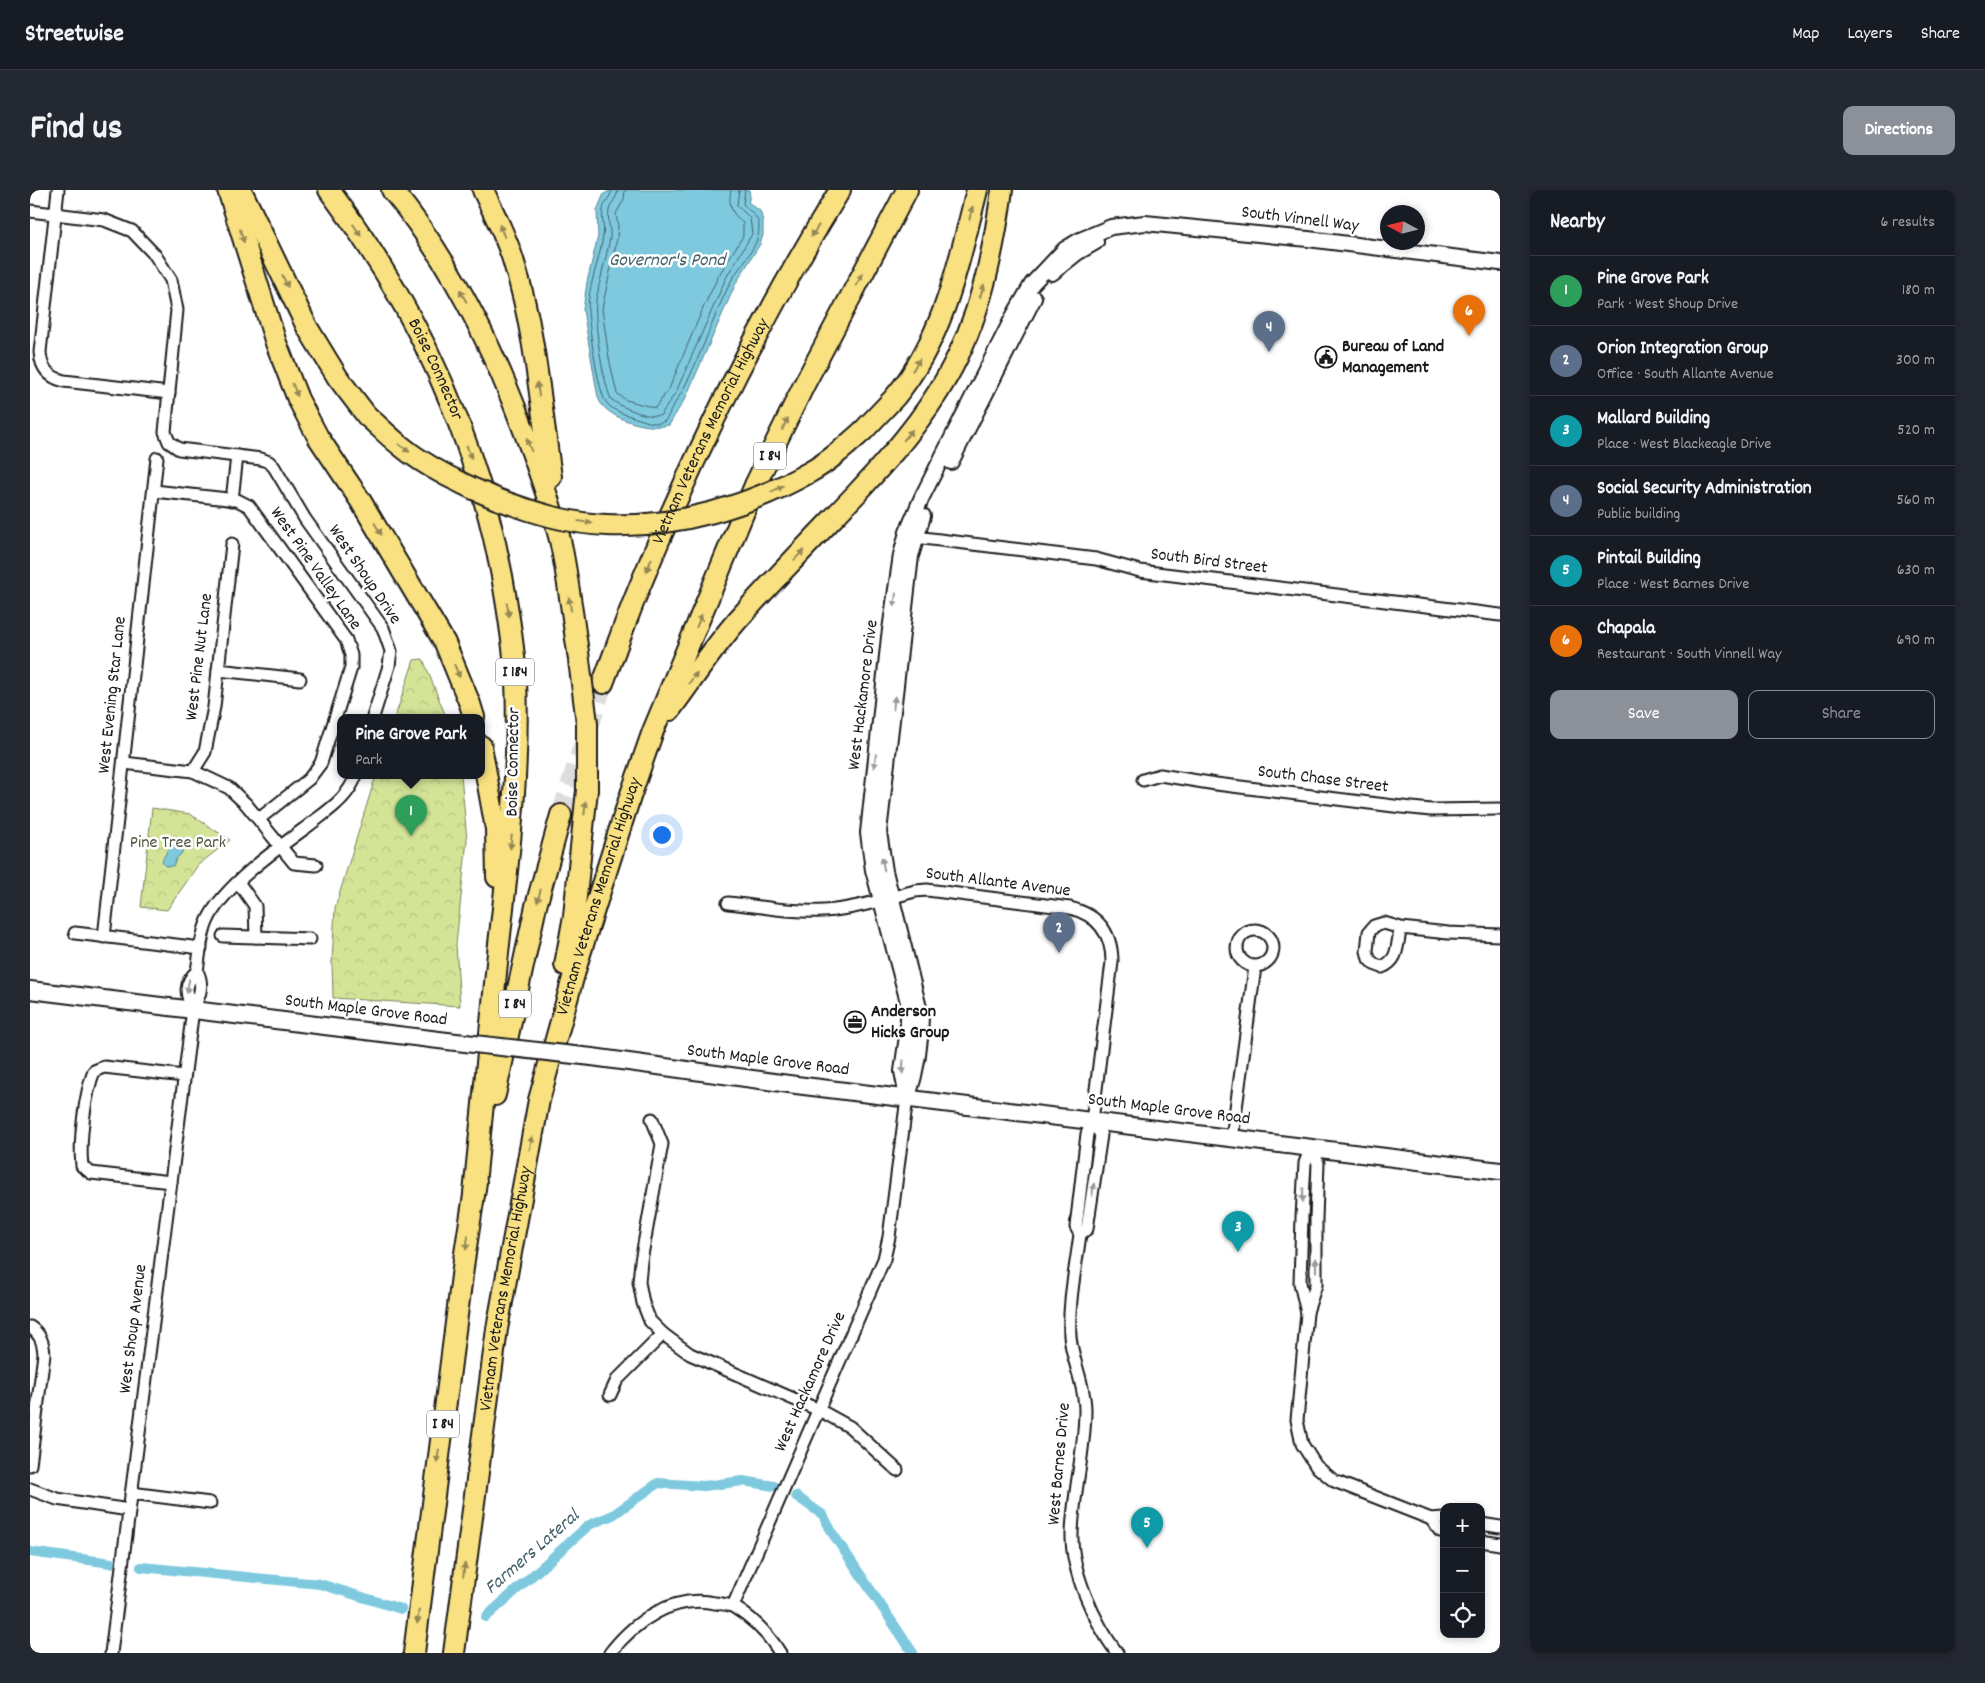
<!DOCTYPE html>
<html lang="en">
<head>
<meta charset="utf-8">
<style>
	body { margin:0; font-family:Dekko,sans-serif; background:#242831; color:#f1f3f6 }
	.controls { position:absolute; right:15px; bottom:15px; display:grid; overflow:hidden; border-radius:10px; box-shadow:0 2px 8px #0003 }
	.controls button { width:45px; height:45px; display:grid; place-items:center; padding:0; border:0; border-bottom:1px solid #363941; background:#171b24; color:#f1f3f6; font:25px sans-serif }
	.compass { position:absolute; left:1350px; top:15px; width:45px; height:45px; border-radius:50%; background:#171b24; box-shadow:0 2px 8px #0003; rotate:277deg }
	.you { position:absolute; left:631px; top:644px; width:18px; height:18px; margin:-12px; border:4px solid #fff; border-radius:50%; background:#1a73e8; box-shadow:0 0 0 8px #1a73e833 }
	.badge { display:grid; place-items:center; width:32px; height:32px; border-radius:50%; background:#8c9099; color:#fff; font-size:16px; font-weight:700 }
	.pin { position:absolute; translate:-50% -41px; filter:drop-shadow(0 1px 2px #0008) }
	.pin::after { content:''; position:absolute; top:26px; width:18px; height:15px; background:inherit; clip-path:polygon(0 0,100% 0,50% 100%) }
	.popup { position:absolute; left:307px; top:524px; width:148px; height:65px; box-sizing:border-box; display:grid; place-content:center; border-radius:10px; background:#171b24; filter:drop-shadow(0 1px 4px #0005); font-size:16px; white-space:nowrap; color:#9ea1a6 }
	.popup b { font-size:19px; color:#f1f3f6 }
	.popup::after { content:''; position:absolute; left:50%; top:100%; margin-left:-10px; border:10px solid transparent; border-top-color:#171b24 }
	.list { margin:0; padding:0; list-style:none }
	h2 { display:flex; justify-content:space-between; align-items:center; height:65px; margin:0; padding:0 20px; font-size:21px }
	h2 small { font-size:16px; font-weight:400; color:#9ea1a6 }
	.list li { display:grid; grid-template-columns:32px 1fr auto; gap:15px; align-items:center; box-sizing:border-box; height:70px; padding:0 20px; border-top:1px solid #363941 }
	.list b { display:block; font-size:19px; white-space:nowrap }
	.list p { margin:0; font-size:16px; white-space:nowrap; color:#9ea1a6 }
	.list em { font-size:16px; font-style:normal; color:#9ea1a6 }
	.actions { display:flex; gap:10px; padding:15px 20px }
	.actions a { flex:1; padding:11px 0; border:1px solid #8c9099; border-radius:10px; text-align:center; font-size:18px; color:#8c9099 }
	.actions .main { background:#8c9099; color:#fff }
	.icon { flex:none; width:28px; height:28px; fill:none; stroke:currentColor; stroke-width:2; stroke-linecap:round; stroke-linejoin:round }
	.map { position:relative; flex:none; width:1470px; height:1463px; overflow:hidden; border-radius:10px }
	header { display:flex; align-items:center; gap:30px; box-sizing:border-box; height:70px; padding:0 25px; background:#171b24; border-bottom:1px solid #363941 }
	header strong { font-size:24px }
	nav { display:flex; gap:28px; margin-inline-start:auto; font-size:18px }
	.intro { display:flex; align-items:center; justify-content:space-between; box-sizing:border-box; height:120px; padding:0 30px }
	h1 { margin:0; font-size:35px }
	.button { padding:12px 22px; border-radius:10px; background:#8c9099; color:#fff; font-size:18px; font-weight:700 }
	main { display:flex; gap:30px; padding:0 30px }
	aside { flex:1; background:#171b24; border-radius:10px; box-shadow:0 2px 8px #0003 }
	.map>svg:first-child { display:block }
</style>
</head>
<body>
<header>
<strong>Streetwise</strong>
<nav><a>Map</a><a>Layers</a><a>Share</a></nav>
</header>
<div class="intro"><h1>Find us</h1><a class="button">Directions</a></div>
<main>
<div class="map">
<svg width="1470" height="1463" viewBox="0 0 1470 1463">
	<defs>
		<pattern id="park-crowns" width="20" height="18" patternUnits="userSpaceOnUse" patternTransform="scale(1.25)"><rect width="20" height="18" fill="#d4e497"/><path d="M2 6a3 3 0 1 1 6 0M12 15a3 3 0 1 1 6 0" fill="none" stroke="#b5c382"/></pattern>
	</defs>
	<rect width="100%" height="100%" fill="#fff"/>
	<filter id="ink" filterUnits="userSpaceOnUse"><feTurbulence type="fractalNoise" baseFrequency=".02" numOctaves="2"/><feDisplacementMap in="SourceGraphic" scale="10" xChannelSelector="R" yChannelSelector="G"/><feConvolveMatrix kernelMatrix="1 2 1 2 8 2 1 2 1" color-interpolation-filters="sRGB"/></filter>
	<g filter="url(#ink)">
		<g fill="url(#park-crowns)" stroke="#78805a">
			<polygon points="393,469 416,527 365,527 384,470"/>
			<polygon points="346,585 431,585 437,650 426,754 430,816 303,808 302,771 305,718"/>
			<polygon points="122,618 160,624 200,650 168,675 137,720 111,717"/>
		</g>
		<g fill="#7ec9de" stroke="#578490">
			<path d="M719,0L720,7L718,12L730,21L733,31V45L730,54L706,93L656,207L639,235C621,240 586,231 573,216C569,212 568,207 567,202L553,120L557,92L568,46L567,20L574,4L579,1L596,0Z"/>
			<path d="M148,653L152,657V663L146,669L143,676H135L132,672C134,665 141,654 148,653Z"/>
		</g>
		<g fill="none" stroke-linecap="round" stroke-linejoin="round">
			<g stroke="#43616a" stroke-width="1">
				<path d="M582,0C581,7 574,12 573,20C571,29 575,37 573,46C570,70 558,95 558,120C559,135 568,202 576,212C583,222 598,225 609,229C616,231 628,236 635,231C638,228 640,221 642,218C668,179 680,132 701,91C709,77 724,62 728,46C732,27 723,25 713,14L715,0"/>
				<path d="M588,0C587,9 580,13 579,21C577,30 581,39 580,48C576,69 570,89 566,110C564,133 572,188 581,209C590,217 619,229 631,225L646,202L696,88L722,44L720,28L707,15L709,0"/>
				<path d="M595,0L594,9L586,24L588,36L587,49L572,119L579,168L587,204L596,210L625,218L639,199L674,116L689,85L713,46V33C701,22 698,16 701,0"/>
			</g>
			<g stroke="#7ec9de" stroke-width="10">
				<polyline points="766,1306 793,1325 803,1344 883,1463"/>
				<polyline points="0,1362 81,1373"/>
				<polyline points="111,1377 290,1394 371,1419"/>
				<polyline points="456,1427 559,1335 583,1325 628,1293 674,1296 713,1291 744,1296"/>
			</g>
			<polyline stroke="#ddd" stroke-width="20" stroke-dasharray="20 10" stroke-linecap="butt" points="531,625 573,493"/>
			<g stroke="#1c1c1c" stroke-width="15">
				<g id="minor">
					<path d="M28,0L10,162C11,178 18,187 34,191L139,203"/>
					<polyline points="0,21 74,30 102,41 125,65 141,90 147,120 135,242 139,252 149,259 231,269 239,272 244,277 275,329 353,438 361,461 359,476 343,527"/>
					<polyline points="124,301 207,310 219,316 316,450 321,465 321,478 291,573 279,589 229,629"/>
					<polyline points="202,310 207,266"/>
					<polyline points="885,347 1066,369 1110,381 1470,425"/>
					<polyline points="188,480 270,489"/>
					<polyline points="94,573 163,581 199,598 216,614 264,673 286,675"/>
					<polyline points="163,581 175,562 184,517 202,354"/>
					<polyline points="1113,590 1130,585 1186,594 1372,617 1401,620 1470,619"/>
					<polyline points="208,692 225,716 226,747"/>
					<path d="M698,713C729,716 762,723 794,721C825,719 856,709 885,701L897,700L1040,718C1068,725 1082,743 1082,772L1062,931L1057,944L1046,1037L1050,1044C1046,1077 1038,1112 1040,1146C1042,1171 1055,1194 1055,1220C1055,1262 1043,1303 1042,1344C1041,1382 1065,1433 1087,1463"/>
					<path d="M1371,738C1366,754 1370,770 1352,777L1344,774L1339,769L1337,761L1339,742L1344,736L1354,733L1371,738L1418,743L1470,745"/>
					<circle cx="1225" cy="758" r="18"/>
					<polyline points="45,743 171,758"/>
					<polyline points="193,746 280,749"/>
					<polyline points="74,747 127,268"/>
					<path d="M167,781C170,763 171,742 180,726C197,694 248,658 278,636C297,621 318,609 326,585"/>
					<polyline points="622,929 632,954 611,1071 609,1092 613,1113 620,1131 633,1144 660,1164 789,1220 820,1237 867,1280"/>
					<polyline points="1202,948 1225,777"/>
					<polyline points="1281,957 1275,973 1272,1027 1270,1093 1277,1123 1267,1230 1272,1254 1286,1276 1304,1291 1401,1329"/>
					<path d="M141,992L61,983L52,976C49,951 55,904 64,881L74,877L154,886"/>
					<polyline points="1050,1044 1057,1039 1071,945 1062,931"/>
					<polyline points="1277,1122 1286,1095 1286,1029 1288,973 1281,957"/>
					<path d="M0,1137C10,1144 13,1151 14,1164L0,1275"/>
					<polyline points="580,1205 587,1190 633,1144"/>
					<polyline points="0,1299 27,1309 99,1320"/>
					<polyline points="101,1303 180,1313"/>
					<polyline points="1414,1328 1401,1329 1410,1341 1414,1342"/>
					<polyline points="1451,1334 1470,1337"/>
					<polyline points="1451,1351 1470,1354"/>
					<polyline points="703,1416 854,1069 859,1047 877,908"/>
					<path d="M81,1463L163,819C170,806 174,795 167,781C154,793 155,804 163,819"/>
					<path d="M580,1463C605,1431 643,1404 685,1413C691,1414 699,1414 704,1417C722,1428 739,1445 750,1463"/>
				</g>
			</g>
			<g stroke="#1c1c1c" stroke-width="18">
				<g id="tertiary">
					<polyline points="1022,83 1047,63 1066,52"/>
					<polyline points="921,272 1004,108"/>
					<path d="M878,907C887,880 891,854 891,826L855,681L849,642L881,366L893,326"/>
					<polyline points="877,908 872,881 878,839 878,812 843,680 838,643 859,447 871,365 877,342 892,307 984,125 1002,94 1035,59 1050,50 1081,37 1115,33 1278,49 1470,73"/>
				</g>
			</g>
			<g stroke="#1c1c1c" stroke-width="20">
				<g id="secondary">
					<polyline points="0,800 417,851"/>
					<polyline points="562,867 766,895 1470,981"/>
				</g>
			</g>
			<g stroke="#1c1c1c" stroke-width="24">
				<g id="motorway">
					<polyline points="198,0 246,153 268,209 288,247 330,310 415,453 440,514 444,527"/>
					<polyline points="211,0 277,137 308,188 337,226"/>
					<path id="s1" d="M299,0C386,116 445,243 472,386C478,420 484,455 486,490C490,582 478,672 468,763C460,844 452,924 444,1004"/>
					<path d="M362,0C420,70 461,153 493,238C507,275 520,311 530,350C538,386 542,425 548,462"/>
					<path d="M453,0C464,24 477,48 484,73C505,139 511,218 521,287"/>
					<path d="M834,240C844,229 855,218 865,207C914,148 929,72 947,0"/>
					<path id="s2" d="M573,493C586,459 598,424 612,391C668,255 733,125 810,0"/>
					<path d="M640,520C664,488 686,453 713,424C750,383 789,343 827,303C861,266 893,230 917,187C950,129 963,65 972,0"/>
					<polyline points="451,556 466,639 467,687"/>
					<polyline points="535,775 544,726 550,667"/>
					<polyline points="465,905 506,716 531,625"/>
					<polyline points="384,1463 434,1070 446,992"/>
					<path id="s3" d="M424,1463L467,1139L509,910L548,770L600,607L623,541L725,295L775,193L877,0"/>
				</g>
			</g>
			<use href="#minor" stroke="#fff" stroke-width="11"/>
			<use href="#tertiary" stroke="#fff" stroke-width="14"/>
			<use href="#secondary" stroke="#fff" stroke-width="16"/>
			<use href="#motorway" stroke="#f9e181" stroke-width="20"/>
			<g stroke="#1c1c1c" stroke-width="20" stroke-linecap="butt">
				<polyline id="secondary-bridge" points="417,851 562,867"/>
			</g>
			<g stroke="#1c1c1c" stroke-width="24" stroke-linecap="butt">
				<g id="motorway-bridge">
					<path d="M337,226C349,236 359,247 371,256C396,277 437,297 467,309C502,322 539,334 577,335C646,338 720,316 780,282C800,271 817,255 834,240"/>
					<polyline points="548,462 557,533 557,600 550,667"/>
				</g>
			</g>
			<use href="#secondary-bridge" stroke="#fff" stroke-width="16"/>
			<use href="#motorway-bridge" stroke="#f9e181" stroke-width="20"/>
		</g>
		<defs><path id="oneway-solid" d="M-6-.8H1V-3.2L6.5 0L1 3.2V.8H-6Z" transform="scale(1.25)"/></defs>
		<g fill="#968854">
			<use href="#oneway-solid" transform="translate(941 23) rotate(-76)"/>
			<use href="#oneway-solid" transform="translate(327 40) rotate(56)"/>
			<use href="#oneway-solid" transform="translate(472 41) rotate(-112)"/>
			<use href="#oneway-solid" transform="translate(785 41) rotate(122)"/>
			<use href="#oneway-solid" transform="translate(212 46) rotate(73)"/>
			<use href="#oneway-solid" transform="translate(829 90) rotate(-62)"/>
			<use href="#oneway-solid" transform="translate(255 91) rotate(64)"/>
			<use href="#oneway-solid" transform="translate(952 101) rotate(-72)"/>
			<use href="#oneway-solid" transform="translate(433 106) rotate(-120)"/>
			<use href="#oneway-solid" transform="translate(886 175) rotate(-58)"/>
			<use href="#oneway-solid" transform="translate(508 199) rotate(-98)"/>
			<use href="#oneway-solid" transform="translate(265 200) rotate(68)"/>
			<use href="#oneway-solid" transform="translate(755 234) rotate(-64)"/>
			<use href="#oneway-solid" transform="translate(878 245) rotate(-50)"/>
			<use href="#oneway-solid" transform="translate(499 255) rotate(-111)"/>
			<use href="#oneway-solid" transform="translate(374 258) rotate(36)"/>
			<use href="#oneway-solid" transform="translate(439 262) rotate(70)"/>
			<use href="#oneway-solid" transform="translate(747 299) rotate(-27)"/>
			<use href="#oneway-solid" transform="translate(555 332) rotate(7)"/>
			<use href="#oneway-solid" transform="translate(348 339) rotate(59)"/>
			<use href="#oneway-solid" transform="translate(769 365) rotate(-46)"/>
			<use href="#oneway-solid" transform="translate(619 375) rotate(113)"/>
			<use href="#oneway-solid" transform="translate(540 414) rotate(-99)"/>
			<use href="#oneway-solid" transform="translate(478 420) rotate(80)"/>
			<use href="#oneway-solid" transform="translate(669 431) rotate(-67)"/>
			<use href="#oneway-solid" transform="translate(427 481) rotate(67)"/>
			<use href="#oneway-solid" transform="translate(663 488) rotate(-53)"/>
			<use href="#oneway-solid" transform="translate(555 618) rotate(-84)"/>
			<use href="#oneway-solid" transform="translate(481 652) rotate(96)"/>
			<use href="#oneway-solid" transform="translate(509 706) rotate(105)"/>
			<use href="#oneway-solid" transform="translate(501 953) rotate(-79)"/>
			<use href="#oneway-solid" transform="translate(437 1053) rotate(99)"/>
			<use href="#oneway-solid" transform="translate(408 1266) rotate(97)"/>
			<use href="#oneway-solid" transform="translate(434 1380) rotate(-83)"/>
			<use href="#oneway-solid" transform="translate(388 1427) rotate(97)"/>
		</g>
		<g fill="#999">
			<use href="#oneway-solid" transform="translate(865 410) rotate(98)"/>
			<use href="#oneway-solid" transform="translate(864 513) rotate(-83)"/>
			<use href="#oneway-solid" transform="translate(845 571) rotate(98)"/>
			<use href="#oneway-solid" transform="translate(853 674) rotate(-101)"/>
			<use href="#oneway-solid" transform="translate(158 796) rotate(100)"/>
			<use href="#oneway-solid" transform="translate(873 877) rotate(94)"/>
			<use href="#oneway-solid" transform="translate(1063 1000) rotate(-82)"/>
			<use href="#oneway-solid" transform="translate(1273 1005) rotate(93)"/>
			<use href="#oneway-solid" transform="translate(1286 1075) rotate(-90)"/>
		</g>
	</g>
	<defs>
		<g id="civic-ring" transform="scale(1.125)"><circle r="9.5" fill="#fff" stroke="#1c1c1c" stroke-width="1.5"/><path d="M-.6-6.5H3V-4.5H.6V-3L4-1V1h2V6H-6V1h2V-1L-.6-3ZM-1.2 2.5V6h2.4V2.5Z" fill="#1c1c1c"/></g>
		<g id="office-ring" transform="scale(1.125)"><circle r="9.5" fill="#fff" stroke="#1c1c1c" stroke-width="1.5"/><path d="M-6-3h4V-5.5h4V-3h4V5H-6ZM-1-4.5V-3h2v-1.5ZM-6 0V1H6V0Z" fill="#1c1c1c"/></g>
	</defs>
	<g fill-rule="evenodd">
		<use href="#civic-ring" x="1296" y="167"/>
		<use href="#office-ring" x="825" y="832"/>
	</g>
	<g text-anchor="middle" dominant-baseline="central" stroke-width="5" stroke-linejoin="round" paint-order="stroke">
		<g fill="#fff" stroke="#606060" stroke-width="1">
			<rect x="724" y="252.5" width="32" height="27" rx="4"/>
			<rect x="466" y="468.5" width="38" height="27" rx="4"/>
			<rect x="469" y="800.5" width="32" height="27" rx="4"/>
			<rect x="397" y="1220.5" width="32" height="27" rx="4"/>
		</g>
		<g font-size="16" font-weight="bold" fill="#1c1c1c">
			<text x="740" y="266">I 84</text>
			<text x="485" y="482">I 184</text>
			<text x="485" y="814">I 84</text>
			<text x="413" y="1234">I 84</text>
		</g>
		<g font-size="18" fill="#1c1c1c" stroke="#fff">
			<text transform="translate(1270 30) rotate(7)">South Vinnell Way</text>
			<text stroke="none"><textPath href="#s1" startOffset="209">Boise Connector</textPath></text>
			<text stroke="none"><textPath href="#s2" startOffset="274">Vietnam Veterans Memorial Highway</textPath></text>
			<text transform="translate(1179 372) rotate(7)">South Bird Street</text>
			<text transform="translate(285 379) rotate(55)">West Pine Valley Lane</text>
			<text transform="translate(334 385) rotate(56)">West Shoup Drive</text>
			<text transform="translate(170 467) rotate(-83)">West Pine Nut Lane</text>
			<text transform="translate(83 505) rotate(-84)">West Evening Star Lane</text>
			<text transform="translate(834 505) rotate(-83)">West Hackamore Drive</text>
			<text transform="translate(484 572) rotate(-89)">Boise Connector</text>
			<text transform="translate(1293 590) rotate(7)">South Chase Street</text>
			<text transform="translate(968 693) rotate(7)">South Allante Avenue</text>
			<text stroke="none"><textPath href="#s3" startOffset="772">Vietnam Veterans Memorial Highway</textPath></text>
			<text transform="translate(336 821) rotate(7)">South Maple Grove Road</text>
			<text transform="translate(738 871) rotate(7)">South Maple Grove Road</text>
			<text transform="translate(1139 920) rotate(7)">South Maple Grove Road</text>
			<text stroke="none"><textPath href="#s3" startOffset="368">Vietnam Veterans Memorial Highway</textPath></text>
			<text transform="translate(104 1139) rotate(-83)">West Shoup Avenue</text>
			<text transform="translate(781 1192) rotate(-66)">West Hackamore Drive</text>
			<text transform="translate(1030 1274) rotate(-85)">West Barnes Drive</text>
		</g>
		<g font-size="18" font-weight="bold" fill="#1c1c1c" stroke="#fff" text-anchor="start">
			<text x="1312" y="157">Bureau of Land<tspan x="1312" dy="21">Management</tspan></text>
			<text x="841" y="822">Anderson<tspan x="841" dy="21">Hicks Group</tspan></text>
		</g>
		<g font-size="18" fill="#535841" stroke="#fff">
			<text x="148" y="653">Pine Tree Park</text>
		</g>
		<g font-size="19" font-style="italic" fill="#43616a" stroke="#fff">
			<text x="637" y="71">Governor's Pond</text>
			<text transform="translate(503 1363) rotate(-41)">Farmers Lateral</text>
		</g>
	</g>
</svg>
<div class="controls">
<button>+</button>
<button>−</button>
<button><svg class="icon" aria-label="locate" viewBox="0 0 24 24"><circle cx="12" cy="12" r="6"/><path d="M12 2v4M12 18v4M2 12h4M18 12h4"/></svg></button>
</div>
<svg class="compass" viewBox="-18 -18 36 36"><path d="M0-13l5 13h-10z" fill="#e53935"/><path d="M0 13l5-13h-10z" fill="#9ea1a6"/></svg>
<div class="you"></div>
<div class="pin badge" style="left:381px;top:646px;background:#2e9e5b">1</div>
<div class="popup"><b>Pine Grove Park</b>Park</div>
<div class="pin badge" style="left:1029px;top:763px;background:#5c6f8a">2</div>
<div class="pin badge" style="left:1208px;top:1062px;background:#0f9aa8">3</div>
<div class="pin badge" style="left:1239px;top:162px;background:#5c6f8a">4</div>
<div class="pin badge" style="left:1117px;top:1358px;background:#0f9aa8">5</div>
<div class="pin badge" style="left:1439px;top:146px;background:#e8710a">6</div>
</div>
<aside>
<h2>Nearby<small>6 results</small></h2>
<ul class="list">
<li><span class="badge" style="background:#2e9e5b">1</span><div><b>Pine Grove Park</b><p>Park · West Shoup Drive</p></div><em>180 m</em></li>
<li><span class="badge" style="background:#5c6f8a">2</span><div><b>Orion Integration Group</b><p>Office · South Allante Avenue</p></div><em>300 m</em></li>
<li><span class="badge" style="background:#0f9aa8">3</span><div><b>Mallard Building</b><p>Place · West Blackeagle Drive</p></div><em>520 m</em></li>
<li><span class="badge" style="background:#5c6f8a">4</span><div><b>Social Security Administration</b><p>Public building</p></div><em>560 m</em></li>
<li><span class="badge" style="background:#0f9aa8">5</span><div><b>Pintail Building</b><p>Place · West Barnes Drive</p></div><em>630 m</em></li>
<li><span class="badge" style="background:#e8710a">6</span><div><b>Chapala</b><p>Restaurant · South Vinnell Way</p></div><em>690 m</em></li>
</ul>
<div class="actions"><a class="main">Save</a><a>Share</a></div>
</aside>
</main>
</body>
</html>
